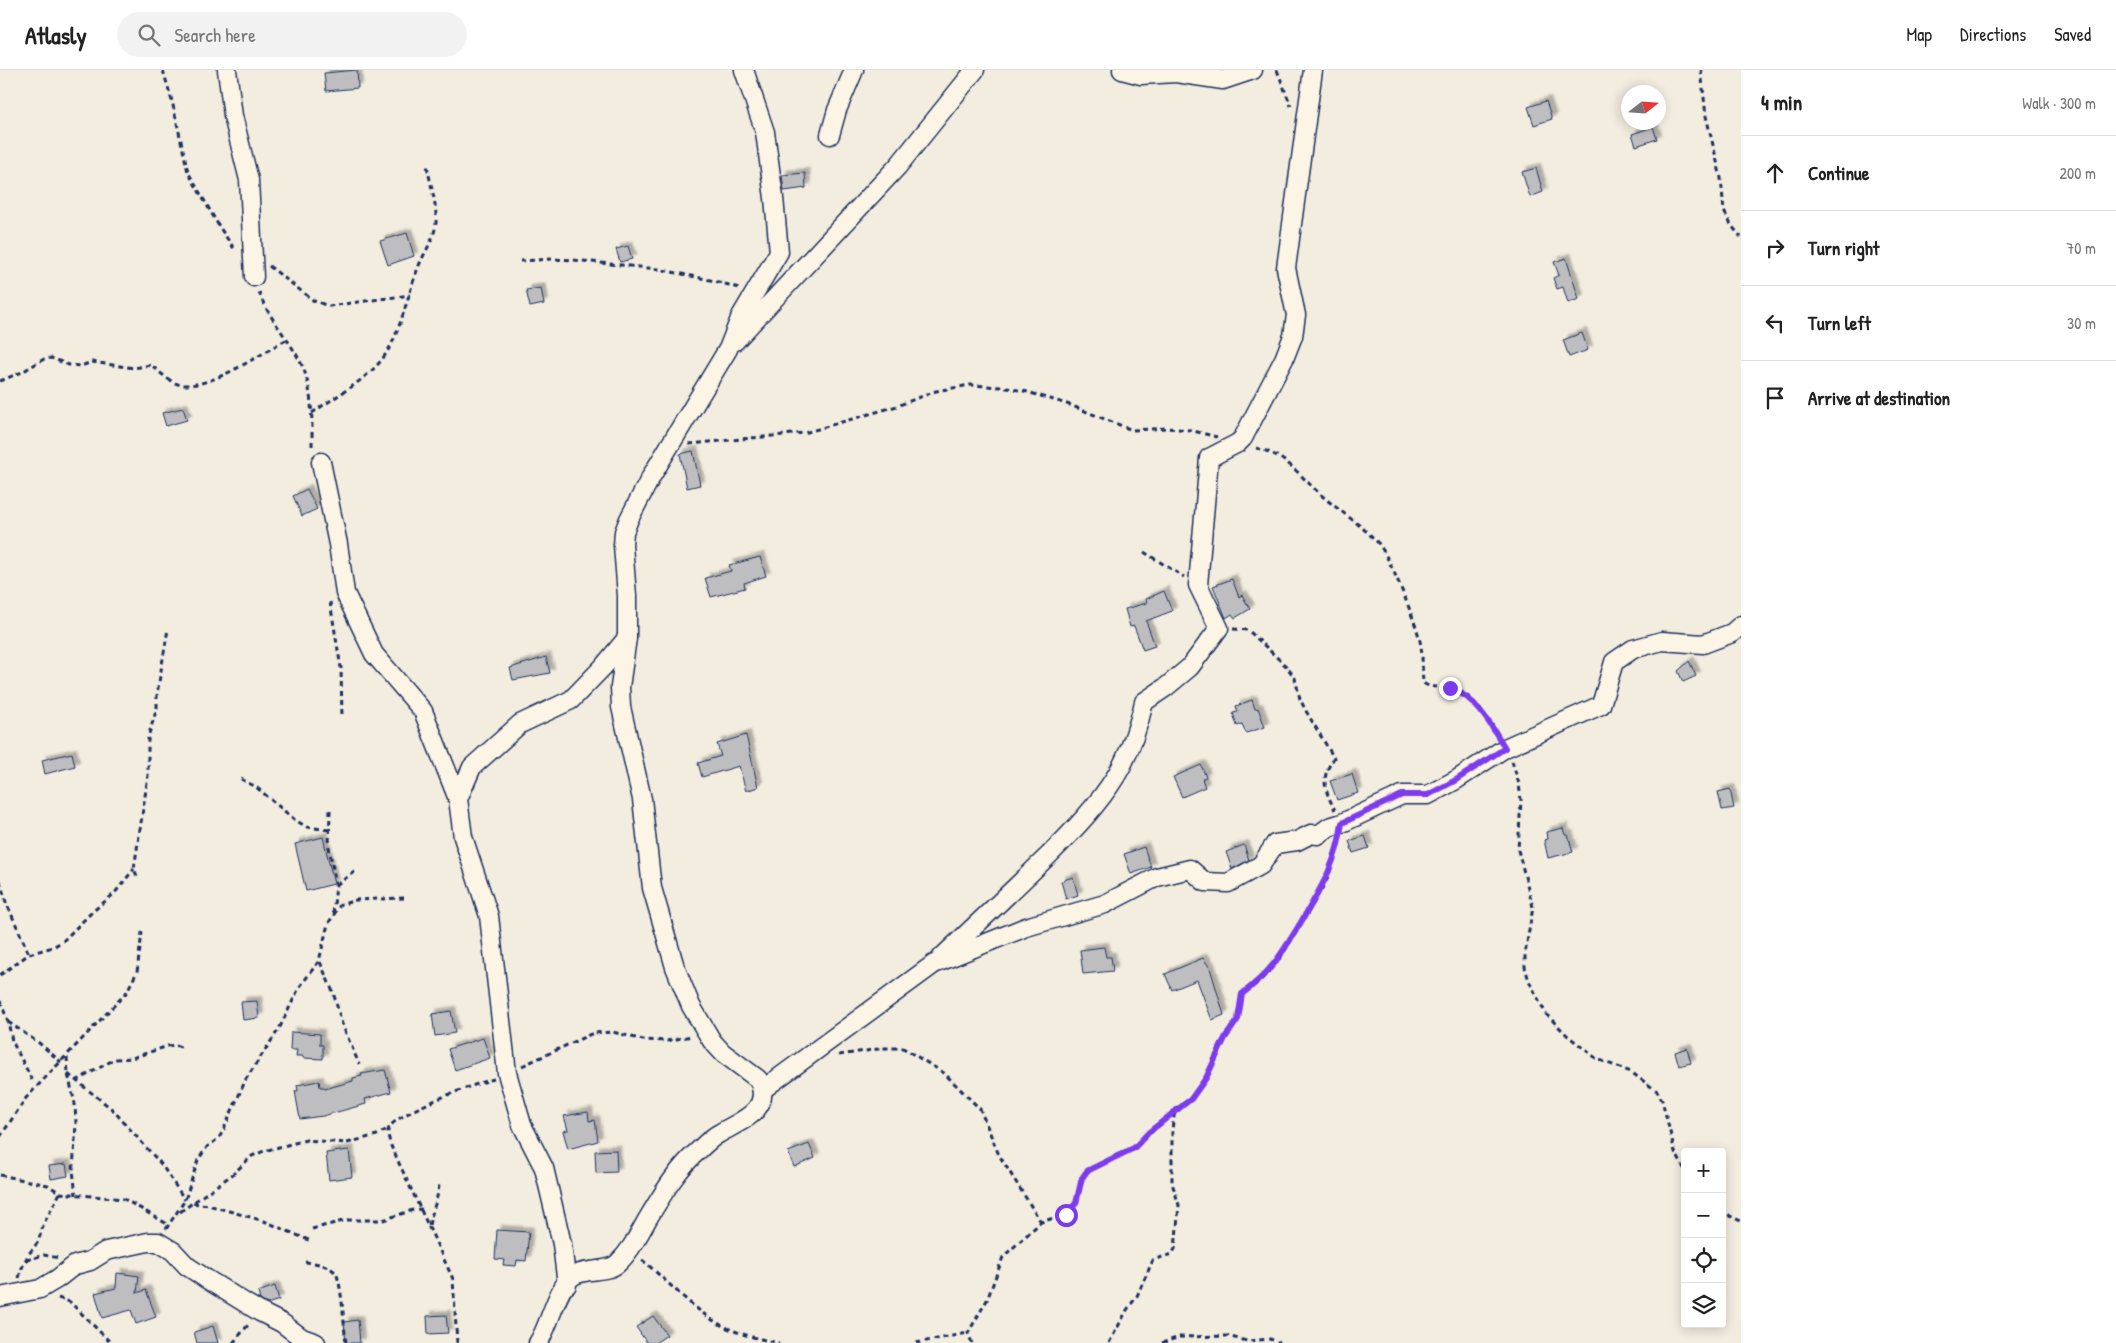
<!DOCTYPE html>
<html lang="en">
<head>
<meta charset="utf-8">
<style>
	body { margin:0; font-family:"Patrick Hand",sans-serif; background:#f2f2f2; color:#222 }
	.controls { position:absolute; right:15px; bottom:15px; display:grid; overflow:hidden; border-radius:5px; box-shadow:0 2px 12px #0003 }
	.controls button { width:45px; height:45px; display:grid; place-items:center; padding:0; border:0; border-bottom:1px solid #e0e0e0; background:#fff; color:#222; font:25px sans-serif }
	.compass { position:absolute; left:1621px; top:15px; width:45px; height:45px; border-radius:50%; background:#fff; box-shadow:0 2px 12px #0003; rotate:73deg }
	.stop { position:absolute; width:15px; height:15px; margin:-11px; border:4px solid #7c3aed; border-radius:50%; background:#fff }
	.stop.end { background:#7c3aed; border-color:#fff; box-shadow:0 1px 5px #0008 }
	.list { margin:0; padding:0; list-style:none }
	h2 { display:flex; justify-content:space-between; align-items:center; height:65px; margin:0; padding:0 20px; font-size:21px }
	h2 small { font-size:16px; font-weight:400; color:#767676 }
	.list li { display:grid; grid-template-columns:32px 1fr auto; gap:15px; align-items:center; box-sizing:border-box; height:75px; padding:0 20px; border-top:1px solid #e0e0e0 }
	.list b { display:block; font-size:19px; white-space:nowrap }
	.list em { font-size:16px; font-style:normal; color:#767676 }
	.icon { flex:none; width:28px; height:28px; fill:none; stroke:currentColor; stroke-width:2; stroke-linecap:round; stroke-linejoin:round }
	.map { position:relative; flex:none; width:1741px; height:1273px; overflow:hidden }
	header { display:flex; align-items:center; gap:30px; box-sizing:border-box; height:70px; padding:0 25px; background:#fff; border-bottom:1px solid #e0e0e0 }
	header strong { font-size:24px }
	nav { display:flex; gap:28px; margin-inline-start:auto; font-size:18px }
	.search { width:350px; height:45px; background:#f2f2f2; display:flex; align-items:center; gap:12px; box-sizing:border-box; padding:0 18px; border-radius:28px; color:#767676; font-size:19px }
	main { display:flex }
	aside { flex:1; background:#fff }
	.map>svg:first-child { display:block }
</style>
</head>
<body>
<header>
<strong>Atlasly</strong>
<div class="search"><svg class="icon" aria-label="search" viewBox="0 0 24 24"><circle cx="10" cy="10" r="6"/><path d="M15 15l6 6"/></svg>Search here</div>
<nav><a>Map</a><a>Directions</a><a>Saved</a></nav>
</header>
<main>
<div class="map">
<svg width="1741" height="1273" viewBox="0 0 1741 1273">
	<defs>
		<filter id="shadow"><feDropShadow dx="4.5" dy="-4.5" stdDeviation="1" flood-color="#0004"/></filter>
	</defs>
	<rect width="100%" height="100%" fill="#f3ede0"/>
	<filter id="ink" filterUnits="userSpaceOnUse"><feTurbulence type="fractalNoise" baseFrequency=".02" numOctaves="2"/><feDisplacementMap in="SourceGraphic" scale="10" xChannelSelector="R" yChannelSelector="G"/><feConvolveMatrix kernelMatrix="1 2 1 2 8 2 1 2 1" color-interpolation-filters="sRGB"/></filter>
	<g filter="url(#ink)">
		<g fill="#bebec0" stroke="#1b2f5e" filter="url(#shadow)">
			<polygon points="357,0 358,18 326,21 324,3"/>
			<polygon points="1546,31 1552,49 1534,55 1528,37"/>
			<polygon points="1653,57 1657,69 1636,76 1632,64"/>
			<polygon points="1536,98 1543,122 1530,127 1522,102"/>
			<polygon points="805,103 806,118 784,121 782,105"/>
			<polygon points="407,163 414,186 388,195 380,171"/>
			<polygon points="628,176 632,189 620,192 616,179"/>
			<polygon points="1566,188 1579,229 1568,233 1563,217 1557,219 1553,208 1559,205 1554,192"/>
			<polygon points="541,218 544,234 530,237 526,220"/>
			<polygon points="1582,263 1588,280 1569,287 1563,270"/>
			<polygon points="183,338 187,350 166,356 162,343"/>
			<polygon points="693,381 700,415 687,418 680,384"/>
			<polygon points="307,419 317,439 302,446 293,426"/>
			<polygon points="760,487 766,506 744,513 745,518 711,527 705,508 731,501 729,495"/>
			<polygon points="1232,509 1239,527 1242,525 1250,539 1235,548 1232,544 1226,548 1213,516"/>
			<polygon points="1164,521 1172,541 1146,551 1155,576 1143,580 1134,556 1130,557 1125,539 1147,533 1146,529"/>
			<polygon points="546,587 550,603 513,610 510,598"/>
			<polygon points="1689,591 1696,606 1683,612 1678,601"/>
			<polygon points="1252,630 1255,639 1258,638 1265,657 1246,663 1242,654 1237,656 1233,643 1238,642 1236,636"/>
			<polygon points="746,665 758,717 746,721 739,696 702,707 698,693 721,686 717,674"/>
			<polygon points="72,683 75,696 45,704 42,690"/>
			<polygon points="1201,695 1206,707 1202,709 1205,717 1182,727 1173,707"/>
			<polygon points="1352,704 1358,723 1337,730 1330,711"/>
			<polygon points="1730,719 1734,738 1722,740 1718,722"/>
			<polygon points="1563,758 1565,765 1568,765 1573,782 1548,788 1544,770 1547,769 1546,762"/>
			<polygon points="1365,766 1369,778 1353,783 1349,771"/>
			<polygon points="323,767 334,814 306,821 295,774"/>
			<polygon points="1244,775 1249,790 1232,799 1226,782"/>
			<polygon points="1144,777 1151,797 1131,804 1124,784"/>
			<polygon points="1073,807 1078,825 1066,829 1061,811"/>
			<polygon points="1104,877 1106,887 1111,887 1113,901 1083,904 1080,880"/>
			<polygon points="1203,888 1210,898 1224,945 1212,950 1197,910 1172,920 1165,904"/>
			<polygon points="257,931 259,948 243,950 241,932"/>
			<polygon points="451,941 455,963 435,966 432,944"/>
			<polygon points="291,962 320,964 320,975 323,975 323,989 303,988 303,986 296,986 297,980 290,980"/>
			<polygon points="483,968 490,988 455,1000 448,979"/>
			<polygon points="1687,978 1691,993 1679,996 1675,982"/>
			<polygon points="385,1000 391,1022 365,1029 366,1034 323,1046 300,1049 295,1021 298,1021 297,1015 319,1011 320,1017 324,1017 325,1019 353,1011 353,1008 362,1006 361,1004"/>
			<polygon points="588,1042 589,1051 595,1050 598,1071 568,1079 563,1061 568,1060 564,1046"/>
			<polygon points="809,1074 815,1088 794,1097 788,1082"/>
			<polygon points="349,1080 352,1107 329,1110 326,1083"/>
			<polygon points="616,1080 617,1102 596,1103 595,1081"/>
			<polygon points="66,1094 68,1106 51,1109 49,1096"/>
			<polygon points="497,1160 529,1162 526,1191 517,1190 516,1196 503,1195 504,1190 495,1189"/>
			<polygon points="117,1203 139,1206 137,1223 146,1220 156,1247 136,1254 131,1240 102,1248 95,1223 116,1218"/>
			<polygon points="275,1216 279,1230 267,1234 260,1230 258,1222"/>
			<polygon points="446,1245 448,1263 428,1264 427,1246"/>
			<polygon points="653,1246 667,1265 655,1273 647,1273 636,1257"/>
			<polygon points="358,1250 360,1273 346,1273 344,1252"/>
			<polygon points="213,1256 218,1273 197,1273 194,1262"/>
		</g>
		<g fill="none" stroke-linecap="round" stroke-linejoin="round">
			<g stroke="#1b2f5e" stroke-width="21">
				<g id="street">
					<polyline points="227,0 233,46 249,110 254,207"/>
					<polyline points="1122,0 1141,5 1176,3 1223,10 1253,0"/>
					<polyline points="830,65 837,40 854,0"/>
					<polyline points="735,271 898,96 975,0"/>
					<polyline points="321,392 338,474 345,523 374,584 423,641 458,729"/>
					<path d="M941,888C977,854 1013,820 1049,785C1073,761 1098,735 1116,706C1130,683 1138,658 1144,632L1166,617L1190,597L1219,558L1198,515L1209,388L1238,373L1243,368L1284,289L1293,266L1296,245L1286,198L1313,0"/>
					<polyline points="762,1020 934,894 1026,857 1105,834 1157,807 1190,799 1205,812 1228,813 1261,795 1275,774 1297,771 1311,764 1318,765 1329,757 1342,753 1402,725 1428,725 1456,710 1505,678 1601,635 1614,592 1633,579 1662,571 1703,574 1732,563 1741,555"/>
					<polyline points="567,1215 562,1174 544,1098 522,1055 507,1003 489,846 463,767 458,729 472,697 520,654 571,630 603,597 627,568"/>
					<polyline points="0,1227 40,1219 57,1209 75,1195 90,1191 106,1181 148,1172 158,1172 173,1181 187,1196 205,1208 260,1242 282,1253 302,1268 316,1273"/>
					<path d="M538,1273C549,1258 557,1216 573,1206C585,1198 606,1203 617,1194C630,1182 638,1166 647,1150C662,1125 677,1099 699,1080C705,1074 712,1067 720,1063C740,1051 774,1040 758,1009L723,983L712,971L691,936L675,897L652,818L642,729L621,637L620,617L627,568V526L623,475L624,462L629,449L652,405L728,279L741,246L779,182L774,128L765,62L744,0"/>
				</g>
			</g>
			<g stroke="#1b2f5e" stroke-width="3" stroke-dasharray="5 4" stroke-linecap="butt">
				<polyline points="163,0 172,31 188,102 220,158 235,180"/>
				<polyline points="1277,0 1291,36"/>
				<polyline points="1701,0 1706,46 1721,108 1724,141 1731,155 1741,167"/>
				<polyline points="520,191 553,189 573,190 658,199 715,211 739,218"/>
				<polyline points="269,196 314,231 329,236 410,225"/>
				<path d="M259,222C269,251 293,272 304,300C313,324 312,354 312,378"/>
				<path d="M0,311L22,302L44,289L51,288L69,295L81,296L92,292L134,298L151,295C159,301 172,315 183,315C214,317 260,284 286,270"/>
				<path d="M312,343C334,327 362,313 379,293C399,271 407,226 418,198C424,182 435,169 436,152C437,134 430,113 427,95"/>
				<polyline points="689,374 804,363 897,336 936,321 970,315 1001,317 1024,321 1070,335 1132,360 1167,358 1190,360 1217,367"/>
				<path d="M1256,378C1286,385 1298,404 1320,424C1339,441 1361,454 1378,473C1389,485 1417,555 1420,571C1423,585 1422,599 1423,613C1432,619 1440,616 1450,618C1471,622 1486,647 1497,664"/>
				<polyline points="1144,482 1184,507"/>
				<polyline points="330,532 341,598 342,648"/>
				<path d="M1233,559L1248,560L1286,596L1295,608L1300,629L1306,641L1334,688C1320,708 1324,719 1335,740"/>
				<polyline points="1512,691 1519,714 1521,730 1518,780 1533,837 1525,884 1525,897 1529,911 1546,944 1568,966 1597,989 1631,1002 1657,1021 1662,1030 1675,1082 1685,1100"/>
				<polyline points="241,709 256,717 295,750 307,757 329,760"/>
				<polyline points="330,740 329,777 336,815 333,845"/>
				<polyline points="137,806 134,799 148,706 148,667 157,638 157,624 168,559"/>
				<polyline points="0,811 6,832 29,884"/>
				<polyline points="336,815 357,800"/>
				<polyline points="320,892 333,922 342,954 359,994"/>
				<polyline points="0,905 29,884 53,877 63,871 92,842 114,824 134,799"/>
				<polyline points="0,931 8,951 12,971 32,1010"/>
				<polyline points="8,952 39,973 61,992"/>
				<polyline points="839,985 885,978 903,978 944,1003 980,1039 999,1085 1041,1152"/>
				<polyline points="67,987 68,1004 75,1034 76,1054 73,1100 76,1125"/>
				<polyline points="522,996 593,963 613,962 643,970 667,971 692,966"/>
				<polyline points="68,1004 112,1039 161,1094 185,1130"/>
				<polyline points="76,1011 115,989 132,988 168,976 175,975 183,978"/>
				<polyline points="0,1067 26,1028 126,923 137,902 142,862"/>
				<polyline points="0,1105 48,1115 60,1123 124,1129 169,1155"/>
				<polyline points="193,1133 208,1135 264,1151 311,1171"/>
				<polyline points="1722,1138 1730,1146 1741,1151"/>
				<polyline points="180,1142 233,1104 252,1086 264,1081 306,1070 347,1073 377,1065 389,1058"/>
				<path d="M429,1155C432,1141 438,1129 439,1114"/>
				<polyline points="166,1159 185,1130 198,1090 207,1077 219,1068 224,1059 246,1009 279,959 299,918 319,891 328,854 340,835 356,830 404,828"/>
				<polyline points="312,1159 347,1150 383,1150 413,1140 422,1139"/>
				<polyline points="26,1190 44,1185 59,1188"/>
				<path d="M642,1190C668,1211 694,1241 723,1256C741,1265 760,1269 779,1273"/>
				<path d="M305,1192C315,1193 327,1194 335,1202C342,1210 344,1260 346,1273"/>
				<polyline points="19,1208 21,1200 28,1185 38,1172 44,1153 60,1123"/>
				<polyline points="58,1228 70,1232 111,1273"/>
				<polyline points="233,1273 249,1254"/>
				<path d="M457,1273L453,1209L391,1076C390,1071 386,1063 389,1058C396,1043 476,1013 494,1009"/>
				<polyline points="916,1273 968,1263"/>
				<polyline points="972,1273 968,1263 987,1230 1003,1187 1041,1152 1069,1143 1076,1133 1082,1108 1087,1101 1134,1078 1175,1040"/>
				<polyline points="1109,1273 1127,1240 1137,1226 1153,1190 1172,1184 1175,1179 1179,1135 1172,1113 1172,1059 1175,1040 1191,1029 1206,1008 1225,968 1238,949 1242,924 1261,909 1280,888 1326,811 1339,772"/>
				<polyline points="1162,1273 1179,1267 1227,1266 1247,1271 1270,1269 1280,1273"/>
			</g>
			<use href="#street" stroke="#fcf5e5" stroke-width="18"/>
		</g>
	</g>
	<g fill="none" stroke-linecap="round" stroke-linejoin="round" filter="url(#ink)">
		<path stroke="#7c3aed" stroke-width="6" d="M1066,1145L1076,1133L1082,1108L1087,1101L1134,1078L1149,1062L1191,1029L1206,1008L1225,968L1238,949L1242,924C1273,900 1281,885 1301,852C1321,818 1337,793 1342,753L1402,725H1428L1456,710L1505,678C1491,655 1476,627 1450,618"/>
	</g>
</svg>
<div class="controls">
<button>+</button>
<button>−</button>
<button><svg class="icon" aria-label="locate" viewBox="0 0 24 24"><circle cx="12" cy="12" r="6"/><path d="M12 2v4M12 18v4M2 12h4M18 12h4"/></svg></button>
<button><svg class="icon" aria-label="layers" viewBox="0 0 24 24"><path d="M12 4l9 5-9 5-9-5zM3 14l9 5 9-5"/></svg></button>
</div>
<svg class="compass" viewBox="-18 -18 36 36"><path d="M0-13l5 13h-10z" fill="#e53935"/><path d="M0 13l5-13h-10z" fill="#767676"/></svg>
<div class="stop" style="left:1066px;top:1145px"></div>
<div class="stop end" style="left:1450px;top:618px"></div>
</div>
<aside>
<h2>4 min<small>Walk · 300 m</small></h2>
<ul class="list">
<li><svg class="icon" aria-label="ahead" viewBox="0 0 24 24"><path d="M12 20V5M6 11l6-6 6 6"/></svg><div><b>Continue</b></div><em>200 m</em></li>
<li><svg class="icon" aria-label="right" viewBox="0 0 24 24"><path d="M7 20v-9h11M14 6l5 5-5 5"/></svg><div><b>Turn right</b></div><em>70 m</em></li>
<li><svg class="icon" aria-label="left" viewBox="0 0 24 24"><path d="M17 20v-9H6M10 6l-5 5 5 5"/></svg><div><b>Turn left</b></div><em>30 m</em></li>
<li><svg class="icon" aria-label="arrive" viewBox="0 0 24 24"><path d="M6 21V4h12l-3 4 3 4H6"/></svg><div><b>Arrive at destination</b></div></li>
</ul>
</aside>
</main>
</body>
</html>
